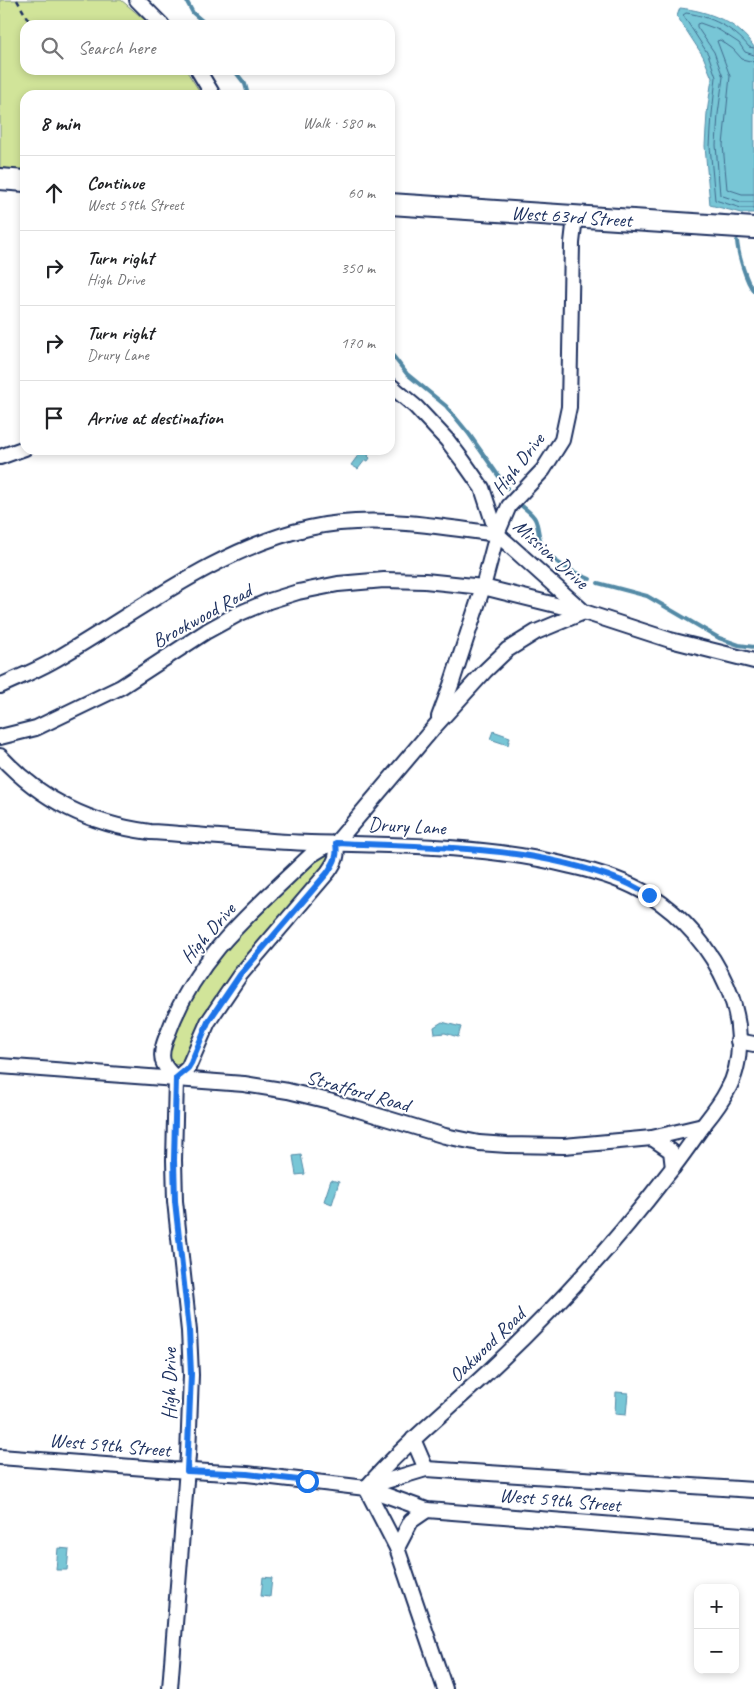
<!DOCTYPE html>
<html lang="en">
<head>
<meta charset="utf-8">
<style>
	body { margin:0; font-family:Caveat,sans-serif; background:#f2f2f2; color:#202124 }
	.controls { position:absolute; right:15px; bottom:15px; display:grid; overflow:hidden; border-radius:10px; box-shadow:0 2px 8px #0003 }
	.controls button { width:45px; height:45px; display:grid; place-items:center; padding:0; border:0; border-bottom:1px solid #e0e0e0; background:#fff; color:#202124; font:25px sans-serif }
	.stop { position:absolute; width:15px; height:15px; margin:-11px; border:4px solid #1a73e8; border-radius:50%; background:#fff }
	.stop.end { background:#1a73e8; border-color:#fff; box-shadow:0 1px 5px #0008 }
	.list { margin:0; padding:0; list-style:none }
	h2 { display:flex; justify-content:space-between; align-items:center; height:65px; margin:0; padding:0 20px; font-size:21px }
	h2 small { font-size:16px; font-weight:400; color:#757577 }
	.list li { display:grid; grid-template-columns:32px 1fr auto; gap:15px; align-items:center; box-sizing:border-box; height:75px; padding:0 20px; border-top:1px solid #e0e0e0 }
	.list b { display:block; font-size:19px; white-space:nowrap }
	.list p { margin:0; font-size:16px; white-space:nowrap; color:#757577 }
	.list em { font-size:16px; font-style:normal; color:#757577 }
	.icon { flex:none; width:28px; height:28px; fill:none; stroke:currentColor; stroke-width:2; stroke-linecap:round; stroke-linejoin:round }
	.map { position:relative; flex:none; width:754px; height:1689px; overflow:hidden }
	.search { position:absolute; background:#fff; box-shadow:0 2px 8px #0003; left:20px; top:20px; width:375px; height:55px; display:flex; align-items:center; gap:12px; box-sizing:border-box; padding:0 18px; border-radius:15px; color:#757577; font-size:19px }
	.panel { position:absolute; background:#fff; box-shadow:0 2px 8px #0003; left:20px; top:90px; width:375px; height:365px; border-radius:15px }
	.map>svg:first-child { display:block }
</style>
</head>
<body>
<div class="map">
<svg width="754" height="1689" viewBox="0 0 754 1689">
	<rect width="100%" height="100%" fill="#fff"/>
	<filter id="ink" filterUnits="userSpaceOnUse"><feTurbulence type="fractalNoise" baseFrequency=".02" numOctaves="2"/><feDisplacementMap in="SourceGraphic" scale="10" xChannelSelector="R" yChannelSelector="G"/><feConvolveMatrix kernelMatrix="1 2 1 2 8 2 1 2 1" color-interpolation-filters="sRGB"/></filter>
	<g filter="url(#ink)">
		<g fill="#d1e499" stroke="#768a7c">
			<polygon points="0,0 121,0 151,25 25,25 25,70 186,70 202,95 25,95 25,172 0,171"/>
			<path d="M329,851L332,856L183,1064L174,1065C166,1058 171,1046 174,1037C195,964 269,904 322,853Z"/>
		</g>
		<g fill="#78c6d6" stroke="#538aa6">
			<path d="M680,8C708,11 738,22 754,47V213H741L710,205L705,146L707,113L712,78L703,56L677,16Z"/>
			<polygon points="362,450 372,450 368,456 370,458 368,461 365,460 358,469 351,465"/>
			<polygon points="493,731 510,737 508,745 490,739"/>
			<polygon points="442,1022 461,1027 458,1037 445,1033 435,1034 434,1027"/>
			<polygon points="301,1155 305,1174 296,1175 293,1156"/>
			<polygon points="331,1180 339,1182 332,1204 324,1201"/>
			<polygon points="616,1392 628,1393 626,1415 615,1414"/>
			<polygon points="58,1548 69,1549 67,1570 56,1570"/>
			<polygon points="263,1577 272,1578 270,1597 261,1596"/>
		</g>
		<g fill="none" stroke-linecap="round" stroke-linejoin="round">
			<g stroke="#406b8e" stroke-width="1">
				<path d="M754,48L749,47C734,28 710,16 686,13L683,15L708,54L716,77L712,114L710,146L715,200L741,208H754"/>
				<polyline points="754,55 745,52 739,43 719,30 700,23 697,24 697,27 714,52 723,77 718,114 716,145 720,195 741,202 754,202"/>
				<polyline points="754,62 742,59 733,49 720,40 717,41 730,76 723,145 727,189 742,194 754,194"/>
			</g>
			<g stroke="#538aa6" stroke-width="4">
				<polyline points="186,0 193,13 207,25"/>
				<polyline points="234,70 245,84 248,95"/>
				<path d="M737,241C738,253 746,283 754,291"/>
				<polyline points="390,352 407,374 446,406 469,434 507,488"/>
				<path d="M521,505C525,509 532,513 535,519C539,527 538,537 542,546C552,563 573,572 590,579"/>
				<polyline points="598,583 647,596 719,638 739,645 754,647"/>
			</g>
			<g stroke="#1b2f5e" stroke-width="18">
				<g id="minor">
					<polyline points="137,0 162,25"/>
					<polyline points="198,70 213,95"/>
					<polyline points="390,385 416,407 447,440 463,461 482,488 497,534 584,612 670,640 754,661"/>
					<polyline points="0,457 25,448"/>
					<path d="M0,686C17,678 35,671 51,662C134,615 215,549 309,528C371,514 435,526 497,534"/>
					<polyline points="439,717 451,685 483,587 497,534 509,506 543,470 562,440 569,407 572,243 575,217"/>
					<polyline points="0,737 36,728 121,687 207,631 238,614 269,601 298,592 338,584 384,580 425,581 483,587 584,612"/>
					<path d="M0,756C42,801 90,824 150,832C204,835 257,841 310,843C397,845 486,845 571,866C598,872 625,880 649,895C683,916 711,949 727,986C741,1018 745,1060 727,1091C721,1103 713,1113 705,1123C693,1140 681,1158 667,1175C614,1244 555,1309 491,1369C449,1409 404,1444 366,1488"/>
					<polyline points="738,1041 754,1044"/>
					<polyline points="0,1066 244,1084 288,1091 329,1101 445,1136 479,1143 507,1145 564,1146 652,1138 703,1126"/>
					<path d="M176,1079L188,1068L208,1022L240,975L328,872C336,861 338,856 336,843"/>
					<polyline points="652,1138 671,1151 673,1168"/>
					<polyline points="413,1439 426,1469"/>
					<polyline points="0,1457 172,1470 247,1474 366,1488 427,1510 754,1536"/>
					<polyline points="366,1487 426,1469 754,1490"/>
					<polyline points="366,1488 397,1548 445,1689"/>
					<polyline points="397,1548 411,1521 427,1510"/>
					<path d="M170,1689L188,1455L191,1375L189,1331L175,1201L174,1160L176,1079C172,1074 166,1069 164,1064C159,1054 165,1040 169,1031C197,955 255,909 311,855L324,847L336,843L436,725L485,671L507,650L536,632L584,612"/>
				</g>
			</g>
			<g stroke="#1b2f5e" stroke-width="24">
				<g id="secondary">
					<polyline points="0,179 25,181"/>
					<path id="s1" d="M390,204L754,228"/>
				</g>
			</g>
			<polyline stroke="#1b2f5e" stroke-width="2.5" stroke-dasharray="5 4" stroke-linecap="butt" points="17,0 31,25"/>
			<use href="#minor" stroke="#fff" stroke-width="14"/>
			<use href="#secondary" stroke="#fff" stroke-width="20"/>
		</g>
	</g>
	<g fill="none" stroke-linecap="round" stroke-linejoin="round" filter="url(#ink)">
		<path stroke="#1a73e8" stroke-width="6" d="M307,1481L247,1474L187,1471L191,1374L189,1330L175,1201L174,1160L176,1078L188,1068L191,1063L208,1022L240,975L328,872C335,861 338,856 336,843C431,847 532,845 622,881C631,884 640,890 649,895"/>
	</g>
	<g text-anchor="middle" dominant-baseline="central" stroke-width="4" stroke-linejoin="round" paint-order="stroke">
		<g font-size="20" fill="#1b2f5e" stroke="#fff">
			<text stroke="none"><textPath href="#s1" startOffset="182">West 63rd Street</textPath></text>
			<text transform="translate(518 464) rotate(-52)">High Drive</text>
			<text transform="translate(551 554) rotate(42)">Mission Drive</text>
			<text transform="translate(202 616) rotate(-29)">Brookwood Road</text>
			<text transform="translate(407 826) rotate(3)">Drury Lane</text>
			<text transform="translate(208 933) rotate(-49)">High Drive</text>
			<text transform="translate(358 1091) rotate(16)">Stratford Road</text>
			<text transform="translate(487 1345) rotate(-44)">Oakwood Road</text>
			<text transform="translate(169 1384) rotate(-90)">High Drive</text>
			<text transform="translate(110 1445) rotate(5)">West 59th Street</text>
			<text transform="translate(560 1500) rotate(5)">West 59th Street</text>
		</g>
	</g>
</svg>
<div class="controls">
<button>+</button>
<button>−</button>
</div>
<div class="stop" style="left:307px;top:1481px"></div>
<div class="stop end" style="left:649px;top:895px"></div>
<div class="search"><svg class="icon" aria-label="search" viewBox="0 0 24 24"><circle cx="10" cy="10" r="6"/><path d="M15 15l6 6"/></svg>Search here</div>
<section class="panel">
<h2>8 min<small>Walk · 580 m</small></h2>
<ul class="list">
<li><svg class="icon" aria-label="ahead" viewBox="0 0 24 24"><path d="M12 20V5M6 11l6-6 6 6"/></svg><div><b>Continue</b><p>West 59th Street</p></div><em>60 m</em></li>
<li><svg class="icon" aria-label="right" viewBox="0 0 24 24"><path d="M7 20v-9h11M14 6l5 5-5 5"/></svg><div><b>Turn right</b><p>High Drive</p></div><em>350 m</em></li>
<li><svg class="icon" aria-label="right" viewBox="0 0 24 24"><path d="M7 20v-9h11M14 6l5 5-5 5"/></svg><div><b>Turn right</b><p>Drury Lane</p></div><em>170 m</em></li>
<li><svg class="icon" aria-label="arrive" viewBox="0 0 24 24"><path d="M6 21V4h12l-3 4 3 4H6"/></svg><div><b>Arrive at destination</b></div></li>
</ul>
</section>
</div>
</body>
</html>
